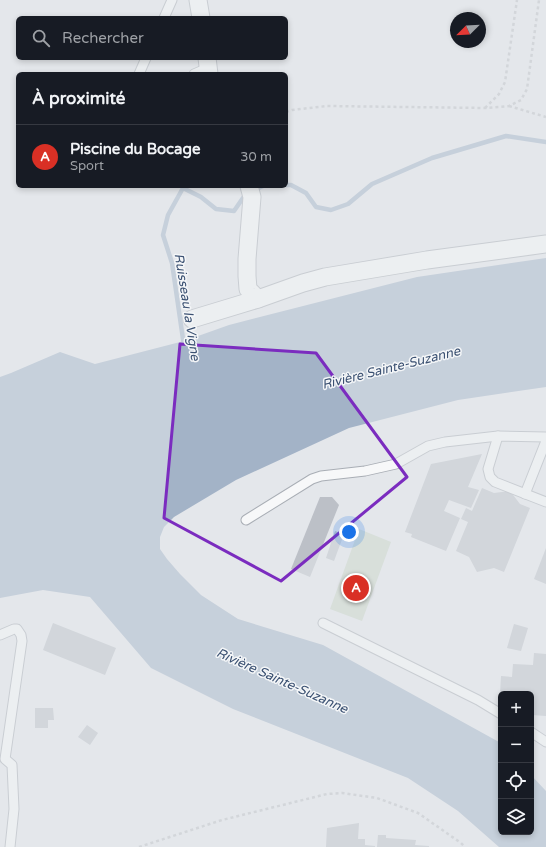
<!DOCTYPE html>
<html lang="fr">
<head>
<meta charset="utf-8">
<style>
	body { margin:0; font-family:"Varela Round",sans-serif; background:#20242c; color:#f1f3f6 }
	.controls { position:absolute; right:12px; bottom:12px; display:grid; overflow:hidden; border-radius:6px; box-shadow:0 2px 6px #0003 }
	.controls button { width:36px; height:36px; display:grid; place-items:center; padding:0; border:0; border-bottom:1px solid #363941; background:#171b24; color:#f1f3f6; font:20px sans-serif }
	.compass { position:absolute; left:450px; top:12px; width:36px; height:36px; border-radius:50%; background:#171b24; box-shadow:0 2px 6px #0003; rotate:246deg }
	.you { position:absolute; left:349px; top:532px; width:14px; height:14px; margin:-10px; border:3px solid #fff; border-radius:50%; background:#1a73e8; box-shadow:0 0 0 6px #1a73e833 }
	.badge { display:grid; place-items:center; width:26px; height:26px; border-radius:50%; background:#d93025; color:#fff; font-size:13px; font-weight:700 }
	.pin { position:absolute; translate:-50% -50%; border:2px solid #fff; box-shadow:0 1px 4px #0006 }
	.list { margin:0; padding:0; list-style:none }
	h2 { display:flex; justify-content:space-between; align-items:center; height:52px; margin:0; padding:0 16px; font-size:17px }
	h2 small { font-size:13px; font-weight:400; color:#9ea1a6 }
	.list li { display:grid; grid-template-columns:26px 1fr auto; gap:12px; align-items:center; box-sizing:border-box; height:64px; padding:0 16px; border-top:1px solid #363941 }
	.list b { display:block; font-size:15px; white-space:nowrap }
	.list p { margin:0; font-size:13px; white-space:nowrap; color:#9ea1a6 }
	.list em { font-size:13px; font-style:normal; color:#9ea1a6 }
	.icon { flex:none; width:22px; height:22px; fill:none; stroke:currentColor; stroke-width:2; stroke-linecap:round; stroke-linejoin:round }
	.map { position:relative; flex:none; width:546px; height:847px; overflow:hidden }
	.search { position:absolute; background:#171b24; box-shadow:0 2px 6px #0003; left:16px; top:16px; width:272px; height:44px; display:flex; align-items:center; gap:10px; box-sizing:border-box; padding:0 14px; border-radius:6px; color:#9ea1a6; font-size:15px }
	.panel { position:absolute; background:#171b24; box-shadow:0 2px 6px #0003; left:16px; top:72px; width:272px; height:116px; border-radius:6px }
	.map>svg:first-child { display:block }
</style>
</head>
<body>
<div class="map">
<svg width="546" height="847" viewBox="0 0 546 847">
	<rect width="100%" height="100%" fill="#e4e7eb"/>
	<polygon fill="#c9d4c6" points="359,529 391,542 362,621 330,609"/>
	<polygon fill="#a3b3c7" points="546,258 546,387 458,400 349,428 236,480 174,517 164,527 160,537 160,549 167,559 180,574 201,595 238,619 323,645 499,742 501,744 501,832 531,832 531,775 546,791 546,847 499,847 458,811 408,778 233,709 151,668 90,597 43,590 0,598 0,377 11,373 60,352 95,364 184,341 229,325 417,277"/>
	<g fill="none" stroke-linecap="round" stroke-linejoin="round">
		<g stroke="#a3b3c7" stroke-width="4.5">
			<polyline points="286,185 291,185 306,193 316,207 331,210 348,204 372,184 432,158 506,136 546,142"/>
			<polyline points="254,190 263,186"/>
			<polyline points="184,346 172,263 163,235 168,215 183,188 201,197 216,209 234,211 245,195 247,194"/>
		</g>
	</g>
	<g fill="#bcc0c7">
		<polygon points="482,454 468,487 479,490 471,508 449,500 444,511 460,518 446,551 411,537 412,534 405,532 431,464"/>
		<polygon points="482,488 494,493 510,491 520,504 530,508 504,572 494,568 477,572 469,557 456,551 468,522 461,519 466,508 472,511"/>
		<polygon points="320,497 332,497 339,505 310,577 291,569"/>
		<polygon points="335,531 344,534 334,561 326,558"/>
		<polygon points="546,548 546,584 534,579"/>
		<polygon points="53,623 116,648 105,675 43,650"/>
		<polygon points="514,624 528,628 521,651 507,648"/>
		<polygon points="534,653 546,654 546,716 532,715 532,709 531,709 531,694 500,694 501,676 512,677 513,664 533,665"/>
		<polygon points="35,708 53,708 54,720 48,720 48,728 35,728"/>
		<polygon points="87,725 98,733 90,745 78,737"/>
		<polygon points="359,823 358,839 365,839 365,845 375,846 375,847 326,847 327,828"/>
		<polygon points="378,835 386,835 386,838 416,840 415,845 429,846 429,847 377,847"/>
	</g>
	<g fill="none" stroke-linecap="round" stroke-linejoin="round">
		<g stroke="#a9aeb5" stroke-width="11">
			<g id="service">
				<polyline points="164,18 172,0"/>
				<polyline points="139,74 146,58"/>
				<polyline points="194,74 208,68"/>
				<polyline points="498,436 488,469 490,477 495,482 546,502"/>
				<polyline points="525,494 546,441"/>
				<polyline points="246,520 312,479 321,476 365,471 396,464 428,446 445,442 498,436 546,437"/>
				<polyline points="323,623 478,700 501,714"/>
				<polyline points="0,635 14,629 17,629 21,635 22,641 5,759 12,765 14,809 10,847"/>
				<polyline points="531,732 546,742"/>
			</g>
		</g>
		<g stroke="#a9aeb5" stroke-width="19">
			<g id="minor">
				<polyline points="198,0 201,18"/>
				<polyline points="207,58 209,74"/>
				<polyline points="249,186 252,197 247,259 247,276 248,289 258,299"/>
				<polyline points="192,319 258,299 303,283 325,277 427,260 546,244"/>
			</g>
		</g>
		<g stroke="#bec1c6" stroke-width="2.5" stroke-dasharray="3 3" stroke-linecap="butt">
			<polyline points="509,106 546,117"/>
			<polyline points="485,108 499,94 505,82 517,0"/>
			<polyline points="286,112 292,110 327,106 485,108 509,106 521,100 527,89 539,0"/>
			<polyline points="139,847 222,820 327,794 342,793 377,798 418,813 461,843 465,847"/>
		</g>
		<use href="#service" stroke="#f7f8f9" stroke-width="9"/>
		<use href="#minor" stroke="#f7f8f9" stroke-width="17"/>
	</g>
	<path d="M0 0H546V847H0ZM180,344L316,353L407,477L281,581L164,518Z" fill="#e4e7eb" fill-opacity=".55" fill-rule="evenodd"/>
	<path fill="none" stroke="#7b2cbf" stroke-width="3" stroke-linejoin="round" d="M180,344L316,353L407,477L281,581L164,518Z"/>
	<g text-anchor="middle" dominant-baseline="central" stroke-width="3" stroke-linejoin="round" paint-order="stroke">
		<g font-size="13" font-style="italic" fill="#3b5172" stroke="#f4f6f8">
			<text transform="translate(187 307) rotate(81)">Ruisseau la Vigne</text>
			<text transform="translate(391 368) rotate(-14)">Rivière Sainte-Suzanne</text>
			<text transform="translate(282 681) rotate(24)">Rivière Sainte-Suzanne</text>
		</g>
	</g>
</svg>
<div class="controls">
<button>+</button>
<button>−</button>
<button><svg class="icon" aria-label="locate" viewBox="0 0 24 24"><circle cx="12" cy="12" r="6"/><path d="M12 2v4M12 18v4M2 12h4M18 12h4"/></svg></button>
<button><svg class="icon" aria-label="layers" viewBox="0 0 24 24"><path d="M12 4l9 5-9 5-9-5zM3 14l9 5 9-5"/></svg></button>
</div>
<svg class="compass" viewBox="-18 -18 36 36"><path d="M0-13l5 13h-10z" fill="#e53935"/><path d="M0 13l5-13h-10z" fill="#9ea1a6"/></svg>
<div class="you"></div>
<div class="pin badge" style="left:356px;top:588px">A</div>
<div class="search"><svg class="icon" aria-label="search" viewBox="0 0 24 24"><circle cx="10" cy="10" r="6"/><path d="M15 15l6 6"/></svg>Rechercher</div>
<section class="panel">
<h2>À proximité<small></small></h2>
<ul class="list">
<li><span class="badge">A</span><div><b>Piscine du Bocage</b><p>Sport</p></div><em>30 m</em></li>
</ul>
</section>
</div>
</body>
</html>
